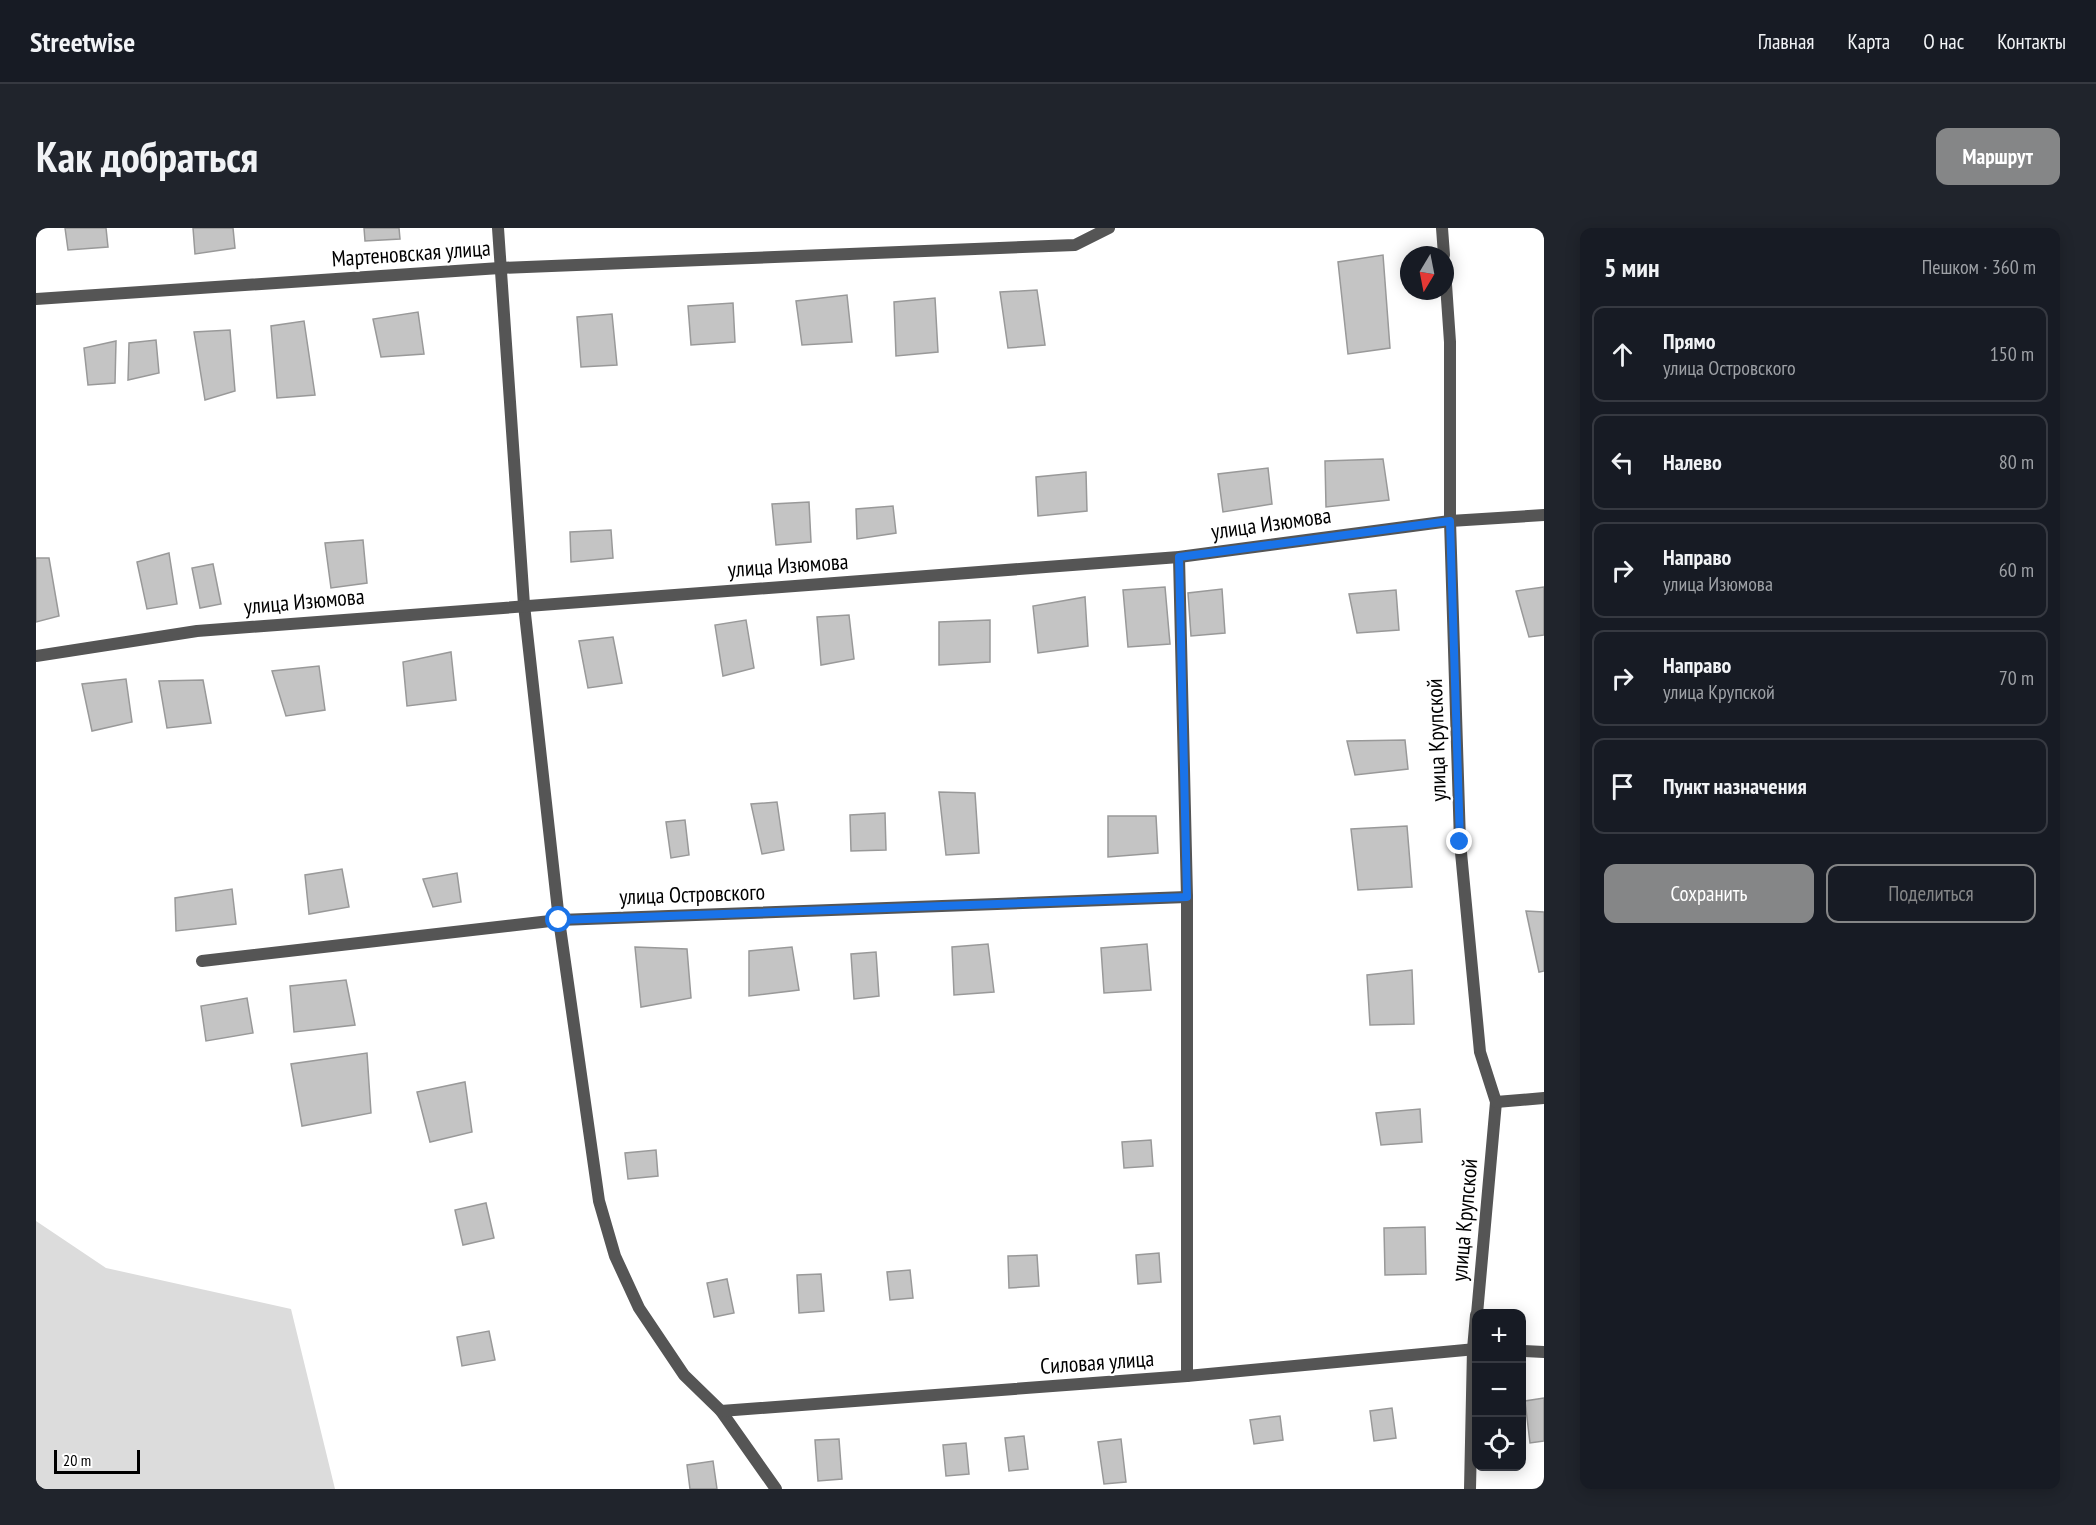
<!DOCTYPE html>
<html lang="ru">
<head>
<meta charset="utf-8">
<style>
	body { margin:0; font-family:"PT Sans Narrow",sans-serif; background:#20242c; color:#f1f3f6 }
	.controls { position:absolute; right:18px; bottom:18px; display:grid; overflow:hidden; border-radius:12px; box-shadow:0 3px 15px #0003 }
	.controls button { width:54px; height:54px; display:grid; place-items:center; padding:0; border:0; border-bottom:2px solid #363941; background:#171b24; color:#f1f3f6; font:30px sans-serif }
	.compass { position:absolute; left:1364px; top:18px; width:54px; height:54px; border-radius:50%; background:#171b24; box-shadow:0 3px 15px #0003; rotate:190deg }
	.scale { position:absolute; left:18px; bottom:15px; width:86px; box-sizing:border-box; padding-left:6px; border:3px solid #000; border-top:0; font-size:16px; line-height:21px; white-space:nowrap; color:#000; -webkit-text-stroke:4px #fff; paint-order:stroke }
	.stop { position:absolute; width:18px; height:18px; margin:-14px; border:4px solid #1a73e8; border-radius:50%; background:#fff }
	.stop.end { background:#1a73e8; border-color:#fff; box-shadow:0 2px 6px #0008 }
	.list { margin:0; padding:0; list-style:none }
	h2 { display:flex; justify-content:space-between; align-items:center; height:78px; margin:0; padding:0 24px; font-size:26px }
	h2 small { font-size:20px; font-weight:400; color:#9ea1a6 }
	.list li { display:grid; grid-template-columns:39px 1fr auto; gap:18px; align-items:center; box-sizing:border-box; height:96px; margin:0 12px 12px; padding:0 12px; border:2px solid #363941; border-radius:12px }
	.list b { display:block; font-size:22px; white-space:nowrap }
	.list p { margin:0; font-size:20px; white-space:nowrap; color:#9ea1a6 }
	.list em { font-size:20px; font-style:normal; color:#9ea1a6 }
	.actions { display:flex; gap:12px; padding:18px 24px }
	.actions a { flex:1; padding:14px 0; border:2px solid #858687; border-radius:12px; text-align:center; font-size:21px; color:#858687 }
	.actions .main { background:#858687; color:#fff }
	.icon { flex:none; width:33px; height:33px; fill:none; stroke:currentColor; stroke-width:2; stroke-linecap:round; stroke-linejoin:round }
	.map { position:relative; flex:none; width:1508px; height:1261px; overflow:hidden; border-radius:12px }
	header { display:flex; align-items:center; gap:36px; box-sizing:border-box; height:84px; padding:0 30px; background:#171b24; border-bottom:2px solid #363941 }
	header strong { font-size:28px }
	nav { display:flex; gap:33px; margin-inline-start:auto; font-size:21px }
	.intro { display:flex; align-items:center; justify-content:space-between; box-sizing:border-box; height:144px; padding:0 36px }
	h1 { margin:0; font-size:42px }
	.button { padding:15px 27px; border-radius:12px; background:#858687; color:#fff; font-size:21px; font-weight:700 }
	main { display:flex; gap:36px; padding:0 36px }
	aside { flex:1; background:#171b24; border-radius:12px; box-shadow:0 3px 15px #0003 }
	.map>svg:first-child { display:block }
</style>
</head>
<body>
<header>
<strong>Streetwise</strong>
<nav><a>Главная</a><a>Карта</a><a>О нас</a><a>Контакты</a></nav>
</header>
<div class="intro"><h1>Как добраться</h1><a class="button">Маршрут</a></div>
<main>
<div class="map">
<svg width="1508" height="1261" viewBox="0 0 1508 1261">
	<rect width="100%" height="100%" fill="#fff"/>
	<polygon fill="#dcdcdc" points="0,993 70,1040 255,1081 299,1261 0,1261"/>
	<g fill="#c4c4c4" stroke="#999" stroke-width="1.5">
		<polygon points="29,0 70,0 72,19 32,22"/>
		<polygon points="157,0 197,0 199,20 159,26"/>
		<polygon points="328,0 363,0 364,11 329,13"/>
		<polygon points="1347,27 1354,120 1312,126 1302,34"/>
		<polygon points="1001,62 1009,117 972,120 964,64"/>
		<polygon points="811,67 816,114 766,117 760,73"/>
		<polygon points="899,70 902,124 860,128 858,74"/>
		<polygon points="697,75 699,114 655,117 652,78"/>
		<polygon points="382,84 388,126 345,129 337,91"/>
		<polygon points="576,86 581,137 545,139 541,89"/>
		<polygon points="268,93 279,167 241,170 235,98"/>
		<polygon points="194,102 199,163 169,172 158,104"/>
		<polygon points="120,112 123,145 92,152 93,115"/>
		<polygon points="80,113 79,155 52,157 48,120"/>
		<polygon points="1347,231 1353,272 1290,279 1289,233"/>
		<polygon points="1232,240 1236,276 1187,284 1182,246"/>
		<polygon points="1050,244 1051,283 1002,288 1000,249"/>
		<polygon points="773,274 775,314 740,317 736,276"/>
		<polygon points="857,278 860,305 821,311 820,281"/>
		<polygon points="575,302 577,330 535,334 534,304"/>
		<polygon points="327,312 331,355 295,360 289,315"/>
		<polygon points="133,325 141,376 111,381 101,334"/>
		<polygon points="0,330 13,330 23,388 0,394"/>
		<polygon points="177,336 185,376 164,380 156,340"/>
		<polygon points="1129,359 1134,416 1092,419 1087,362"/>
		<polygon points="1508,359 1508,407 1493,409 1480,363"/>
		<polygon points="1186,361 1189,405 1155,408 1152,365"/>
		<polygon points="1360,362 1363,402 1321,405 1313,366"/>
		<polygon points="1049,369 1052,418 1002,425 997,378"/>
		<polygon points="813,387 818,431 785,437 781,389"/>
		<polygon points="710,392 718,440 687,448 679,397"/>
		<polygon points="954,392 954,434 903,437 903,394"/>
		<polygon points="577,409 586,455 552,460 543,413"/>
		<polygon points="415,424 420,472 371,478 367,434"/>
		<polygon points="283,438 289,482 250,488 236,443"/>
		<polygon points="90,451 96,494 56,503 46,456"/>
		<polygon points="167,452 175,495 131,500 123,453"/>
		<polygon points="1369,512 1372,541 1319,547 1311,513"/>
		<polygon points="903,564 939,565 943,625 910,627"/>
		<polygon points="741,574 748,622 726,626 715,576"/>
		<polygon points="849,585 850,622 815,623 814,587"/>
		<polygon points="1072,588 1120,588 1122,625 1072,629"/>
		<polygon points="649,592 653,627 635,630 630,594"/>
		<polygon points="1371,598 1376,659 1322,662 1315,601"/>
		<polygon points="306,641 313,679 273,686 269,647"/>
		<polygon points="421,645 425,674 397,679 387,651"/>
		<polygon points="196,661 200,696 140,703 139,670"/>
		<polygon points="1490,683 1508,684 1508,743 1503,744"/>
		<polygon points="952,716 958,764 918,767 916,719"/>
		<polygon points="1111,716 1115,762 1068,765 1065,720"/>
		<polygon points="599,719 651,721 655,770 605,779"/>
		<polygon points="756,719 763,762 713,768 713,723"/>
		<polygon points="840,724 843,768 818,771 815,726"/>
		<polygon points="1376,742 1378,796 1334,797 1331,747"/>
		<polygon points="310,752 319,797 258,804 254,758"/>
		<polygon points="211,770 217,805 170,813 165,778"/>
		<polygon points="331,825 335,885 266,898 255,836"/>
		<polygon points="429,854 436,904 394,914 381,864"/>
		<polygon points="1384,881 1386,914 1345,917 1340,885"/>
		<polygon points="1115,912 1117,938 1088,940 1086,914"/>
		<polygon points="620,922 622,948 592,951 589,925"/>
		<polygon points="450,975 458,1010 427,1017 419,982"/>
		<polygon points="1389,999 1390,1046 1349,1047 1348,1000"/>
		<polygon points="1123,1025 1125,1054 1102,1056 1100,1027"/>
		<polygon points="1001,1027 1003,1058 973,1060 972,1028"/>
		<polygon points="874,1042 877,1070 854,1072 851,1044"/>
		<polygon points="785,1046 788,1083 763,1085 761,1047"/>
		<polygon points="691,1051 698,1085 678,1089 671,1055"/>
		<polygon points="453,1103 459,1132 426,1138 421,1109"/>
		<polygon points="1508,1170 1508,1213 1494,1215 1489,1173"/>
		<polygon points="1356,1180 1360,1210 1338,1213 1334,1183"/>
		<polygon points="1244,1188 1247,1212 1218,1216 1214,1192"/>
		<polygon points="988,1208 992,1241 973,1243 969,1210"/>
		<polygon points="803,1211 806,1251 782,1253 779,1212"/>
		<polygon points="1085,1211 1090,1254 1068,1256 1062,1214"/>
		<polygon points="930,1215 933,1246 910,1248 907,1217"/>
		<polygon points="677,1233 681,1261 654,1261 651,1237"/>
	</g>
	<g fill="none" stroke-linecap="round" stroke-linejoin="round">
		<g stroke="#555" stroke-width="12">
			<polyline points="462,0 488,377 523,692 563,973 579,1028 603,1080 648,1147 685,1183 740,1261"/>
			<polyline points="1406,0 1408,27"/>
			<polyline points="1409,42 1414,114 1414,293 1424,614 1444,824 1460,874 1441,1086"/>
			<polyline points="0,71 464,40 1039,17 1073,0"/>
			<polyline points="1143,329 1151,669 1151,1148"/>
			<polyline points="0,428 161,403 1143,329 1414,293 1508,287"/>
			<polyline points="166,733 523,692 1151,669"/>
			<polyline points="1460,874 1508,870"/>
			<polyline points="1486,1123 1508,1124"/>
			<polyline points="685,1183 1151,1148 1440,1121"/>
			<polyline points="1434,1261 1437,1121 1440,1087"/>
		</g>
	</g>
	<g fill="none" stroke-linecap="round" stroke-linejoin="round">
		<polyline stroke="#1a73e8" stroke-width="8" points="523,692 1151,669 1143,329 1414,293 1424,614"/>
	</g>
	<g text-anchor="middle" dominant-baseline="central" stroke-width="5" stroke-linejoin="round" paint-order="stroke">
		<g font-size="22" fill="#000" stroke="#fff">
			<text transform="translate(375 25) rotate(-4)">Мартеновская улица</text>
			<text transform="translate(1235 295) rotate(-8)">улица Изюмова</text>
			<text transform="translate(752 337) rotate(-4)">улица Изюмова</text>
			<text transform="translate(268 373) rotate(-5)">улица Изюмова</text>
			<text transform="translate(1400 512) rotate(-92)">улица Крупской</text>
			<text transform="translate(656 666) rotate(-2)">улица Островского</text>
			<text transform="translate(1428 992) rotate(-85)">улица Крупской</text>
			<text transform="translate(1061 1134) rotate(-4)">Силовая улица</text>
		</g>
	</g>
</svg>
<div class="controls">
<button>+</button>
<button>−</button>
<button><svg class="icon" aria-label="locate" viewBox="0 0 24 24"><circle cx="12" cy="12" r="6"/><path d="M12 2v4M12 18v4M2 12h4M18 12h4"/></svg></button>
</div>
<svg class="compass" viewBox="-18 -18 36 36"><path d="M0-13l5 13h-10z" fill="#e53935"/><path d="M0 13l5-13h-10z" fill="#9ea1a6"/></svg>
<div class="scale">20 m</div>
<div class="stop" style="left:523px;top:692px"></div>
<div class="stop end" style="left:1424px;top:614px"></div>
</div>
<aside>
<h2>5 мин<small>Пешком · 360 m</small></h2>
<ul class="list">
<li><svg class="icon" aria-label="ahead" viewBox="0 0 24 24"><path d="M12 20V5M6 11l6-6 6 6"/></svg><div><b>Прямо</b><p>улица Островского</p></div><em>150 m</em></li>
<li><svg class="icon" aria-label="left" viewBox="0 0 24 24"><path d="M17 20v-9H6M10 6l-5 5 5 5"/></svg><div><b>Налево</b></div><em>80 m</em></li>
<li><svg class="icon" aria-label="right" viewBox="0 0 24 24"><path d="M7 20v-9h11M14 6l5 5-5 5"/></svg><div><b>Направо</b><p>улица Изюмова</p></div><em>60 m</em></li>
<li><svg class="icon" aria-label="right" viewBox="0 0 24 24"><path d="M7 20v-9h11M14 6l5 5-5 5"/></svg><div><b>Направо</b><p>улица Крупской</p></div><em>70 m</em></li>
<li><svg class="icon" aria-label="arrive" viewBox="0 0 24 24"><path d="M6 21V4h12l-3 4 3 4H6"/></svg><div><b>Пункт назначения</b></div></li>
</ul>
<div class="actions"><a class="main">Сохранить</a><a>Поделиться</a></div>
</aside>
</main>
</body>
</html>
